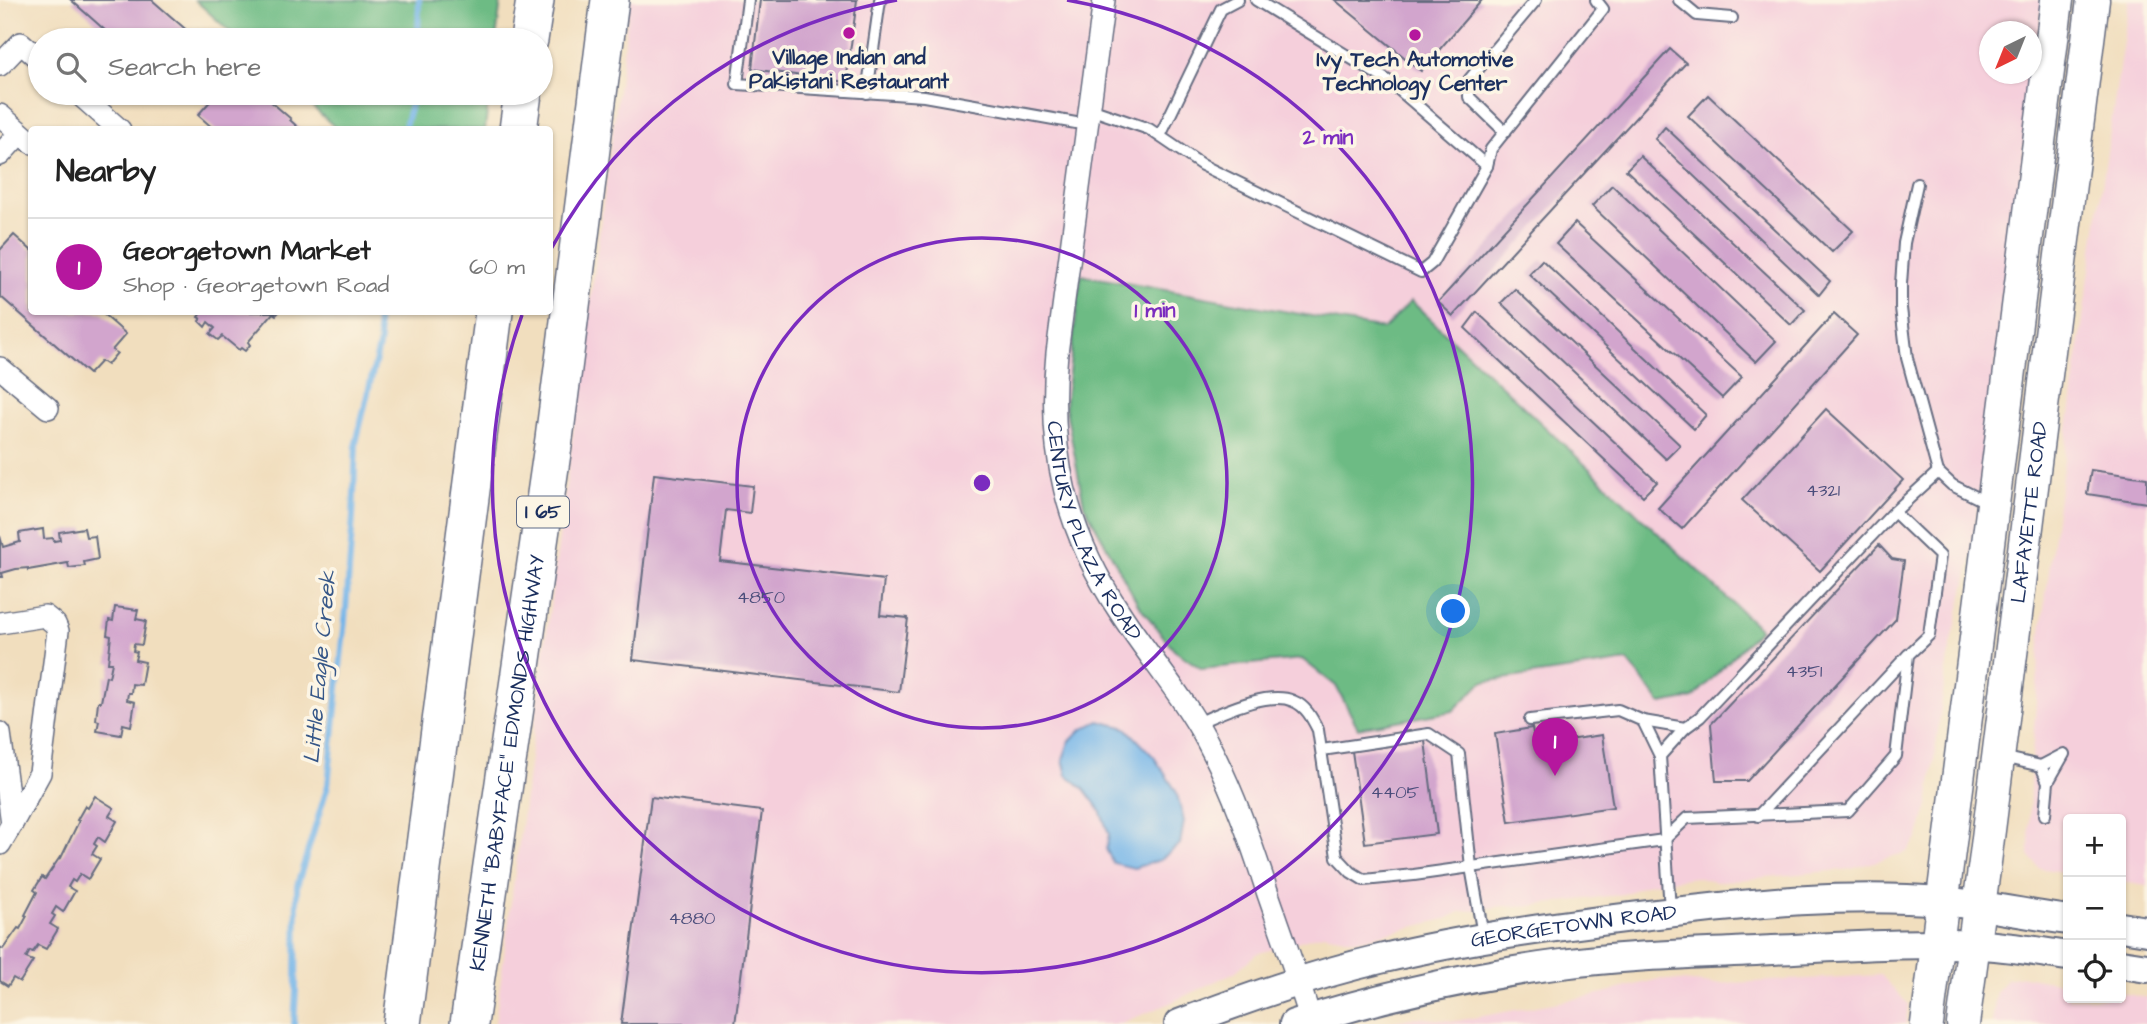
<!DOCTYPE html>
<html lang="en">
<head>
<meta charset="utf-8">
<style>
	body { margin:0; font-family:"Architects Daughter",sans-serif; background:#f2f2f2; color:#222 }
	.controls { position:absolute; right:21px; bottom:21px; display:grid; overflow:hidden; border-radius:7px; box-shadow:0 2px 5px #0004 }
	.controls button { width:63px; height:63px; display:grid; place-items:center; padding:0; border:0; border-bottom:2px solid #e0e0e0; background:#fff; color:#222; font:35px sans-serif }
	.compass { position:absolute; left:1979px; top:21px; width:63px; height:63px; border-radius:50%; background:#fff; box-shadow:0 2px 5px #0004; rotate:223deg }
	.you { position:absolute; left:1454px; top:612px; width:24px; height:24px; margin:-18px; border:5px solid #fff; border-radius:50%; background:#1a73e8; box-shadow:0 0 0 10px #1a73e833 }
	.badge { display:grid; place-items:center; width:46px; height:46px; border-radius:50%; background:#b5179e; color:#fff; font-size:23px; font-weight:700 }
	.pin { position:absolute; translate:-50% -58px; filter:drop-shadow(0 2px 4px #0008) }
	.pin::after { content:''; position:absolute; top:37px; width:24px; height:21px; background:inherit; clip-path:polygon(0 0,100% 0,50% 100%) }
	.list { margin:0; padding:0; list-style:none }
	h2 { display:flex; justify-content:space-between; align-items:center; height:91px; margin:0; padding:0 28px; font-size:30px }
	h2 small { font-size:23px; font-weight:400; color:#767676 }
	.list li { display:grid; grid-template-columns:46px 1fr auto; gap:21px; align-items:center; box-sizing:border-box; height:98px; padding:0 28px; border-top:2px solid #e0e0e0 }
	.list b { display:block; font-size:26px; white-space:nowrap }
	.list p { margin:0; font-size:23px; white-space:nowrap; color:#767676 }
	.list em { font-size:23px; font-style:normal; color:#767676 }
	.icon { flex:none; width:38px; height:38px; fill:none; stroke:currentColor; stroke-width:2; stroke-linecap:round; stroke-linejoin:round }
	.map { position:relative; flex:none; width:2147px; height:1024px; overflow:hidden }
	.search { position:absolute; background:#fff; box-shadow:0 2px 5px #0004; left:28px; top:28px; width:525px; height:77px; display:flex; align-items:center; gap:18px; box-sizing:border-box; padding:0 24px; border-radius:38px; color:#767676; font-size:26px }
	.panel { position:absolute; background:#fff; box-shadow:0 2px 5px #0004; left:28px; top:126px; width:525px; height:189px; border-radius:7px }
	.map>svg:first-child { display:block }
</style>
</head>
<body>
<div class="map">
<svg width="2147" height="1024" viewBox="0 0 2147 1024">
	<rect width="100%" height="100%" fill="#fcf5e5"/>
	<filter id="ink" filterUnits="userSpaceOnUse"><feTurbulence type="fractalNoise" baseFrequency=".0143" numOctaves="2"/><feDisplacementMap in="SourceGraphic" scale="14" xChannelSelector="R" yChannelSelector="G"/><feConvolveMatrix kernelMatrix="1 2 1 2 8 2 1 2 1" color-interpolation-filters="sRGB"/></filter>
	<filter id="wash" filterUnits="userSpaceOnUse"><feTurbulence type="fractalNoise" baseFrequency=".00686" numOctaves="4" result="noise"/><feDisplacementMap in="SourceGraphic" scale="28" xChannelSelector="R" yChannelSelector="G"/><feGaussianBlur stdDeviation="1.57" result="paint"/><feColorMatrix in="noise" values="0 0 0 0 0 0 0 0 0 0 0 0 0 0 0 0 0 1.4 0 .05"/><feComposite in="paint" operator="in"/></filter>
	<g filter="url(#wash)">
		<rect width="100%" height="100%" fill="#f1debe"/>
		<g fill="#f5cfdb" fill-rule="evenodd">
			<path d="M630,0H2043L1970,565L1947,663L1928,806L1917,839L1907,852L1851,869L1716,882L1695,877L1648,884L1624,894L1523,907L1504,906L1460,912L1446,919L1358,940L1323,934L1256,954L1235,972L1166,1005L1119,1024H495ZM1990,32H2032V74H1990Z"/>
			<polygon points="2129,0 2147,0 2147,886 2121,882 2121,819 2068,819 2068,873 2039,868 2029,855 2030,784 2041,631 2083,318"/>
			<polygon points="1881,975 1908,1004 1906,1024 1379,1024 1416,1017 1456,1021 1591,996 1659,979 1714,984"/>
			<polygon points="2023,976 2068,984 2068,998 2121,998 2121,993 2147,998 2147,1024 1992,1024 1996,991 2007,979"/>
		</g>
		<g fill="#6dbb84" stroke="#447571" stroke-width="2">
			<polygon points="195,0 501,0 496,40 239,40"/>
			<polygon points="297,93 489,93 485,130 337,129"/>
			<polygon points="1081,275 1384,329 1411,301 1760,629 1693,698 1661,704 1628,661 1482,682 1453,711 1358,728 1336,686 1302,659 1202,669 1174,650 1138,604 1084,505 1065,405"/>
		</g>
		<polygon fill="#74b5e9" stroke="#4872a4" stroke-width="2" points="1099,721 1126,728 1154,757 1176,791 1184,821 1180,844 1160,860 1134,868 1113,863 1106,849 1109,834 1100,810 1084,789 1067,775 1063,759 1069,742 1081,730"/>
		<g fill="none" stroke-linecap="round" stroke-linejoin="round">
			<g stroke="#74b5e9" stroke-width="6">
				<polyline points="418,40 419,0"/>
				<polyline points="404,130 414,93"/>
				<polyline points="294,1024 296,990 297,886 328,785 346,610 353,517 356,443 380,342 376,312"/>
			</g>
		</g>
		<g id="blocks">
			<g fill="#d2a5cd">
				<polygon points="71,0 152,0 198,40 116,40"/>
				<polygon points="760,0 857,0 846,82 752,69"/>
				<polygon points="1335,0 1482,0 1421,71"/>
				<polygon points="1670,49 1686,63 1453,316 1438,302"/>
				<polygon points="210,93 261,93 291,119 290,120 301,130 215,130 198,115 214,97"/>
				<polygon points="1708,95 1853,231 1832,252 1688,116"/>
				<polygon points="1665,127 1830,281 1819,295 1655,139"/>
				<polygon points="1640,156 1805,310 1791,325 1626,170"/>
				<polygon points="1612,185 1776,341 1756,362 1592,206"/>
				<polygon points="1575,223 1742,377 1722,398 1556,244"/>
				<polygon points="14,235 32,251 32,312 101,312 126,334 112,350 117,353 107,365 101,361 89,374 0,296 0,250"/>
				<polygon points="1542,260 1706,415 1694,429 1529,274"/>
				<polygon points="1515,289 1680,445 1666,459 1501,303"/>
				<polygon points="202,312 279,312 276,315 273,313 248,342 250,345 245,351 241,348 239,350 222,336 218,340 210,334 215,328 208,322 205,327 199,321 201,319 198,317"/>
				<polygon points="1477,312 1657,482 1643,496 1465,328"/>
				<polygon points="1834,314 1857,335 1682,529 1658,508"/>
				<polygon points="1826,409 1903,480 1820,571 1742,500"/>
				<polygon points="2091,470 2147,478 2147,503 2087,494"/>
				<polygon points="654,474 753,486 750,513 726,510 720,561 884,580 880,615 908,618 899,692 633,660"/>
				<polygon points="84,528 86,537 95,536 98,559 84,562 85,566 69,568 68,563 28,570 28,568 16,569 2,573 3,577 0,577 0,536 3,547 20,542 19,533 43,529 44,539 53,538 54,541 60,540 59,532"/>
				<polygon points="1879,545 1892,559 1904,561 1896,619 1747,781 1716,781 1711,724"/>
				<polygon points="115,607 138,610 136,619 146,621 142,645 134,644 133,651 137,652 135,660 145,662 141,685 132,684 131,693 128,693 127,700 135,702 131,726 123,724 121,735 97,731 99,721 96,720 98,702 101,702 106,676 109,677 112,663 108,663 111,636 107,635 109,620 113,621"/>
				<polygon points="1532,728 1535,745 1602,735 1613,807 1509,822 1495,734"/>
				<polygon points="1425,741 1437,834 1365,843 1352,751"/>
				<polygon points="95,796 114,808 109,816 117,821 105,842 98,837 94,844 97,846 92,854 100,859 88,879 80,874 75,882 72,880 68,887 75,891 63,912 56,907 52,914 55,916 50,924 58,929 46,949 38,945 33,952 30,951 26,958 33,961 20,982 13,978 8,986 0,981 0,947 3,949 18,928 20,929 27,916 25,915 37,892 34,890 42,877 45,879 60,857 61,858 79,821 77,820 85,806 88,808"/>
				<polygon points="651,797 762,811 735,1024 621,1024"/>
			</g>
		</g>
	</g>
	<g filter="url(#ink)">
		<use href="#blocks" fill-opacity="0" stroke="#666c80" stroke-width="2"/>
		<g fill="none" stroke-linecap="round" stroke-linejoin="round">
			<g stroke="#666c80" stroke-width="14">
				<g id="lane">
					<polyline points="748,0 737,84 924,96 1087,125"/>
					<polyline points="1256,0 1390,82 1487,166"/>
					<polyline points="1679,0 1697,15 1732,18"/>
					<polyline points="867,93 880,0"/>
					<polyline points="1090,109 1149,129 1202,165 1421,272 1432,263 1487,166 1491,149 1603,9 1596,0"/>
					<polyline points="1505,132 1469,97 1469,80 1536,0"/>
					<polyline points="1160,136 1221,9 1238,0"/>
					<polyline points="1917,184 1904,243 1901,284 1901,308 1907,358 1938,472 1952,485 1988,503"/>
					<polyline points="1530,720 1618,710 1643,721 1685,728 1700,717 1894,512"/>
					<polyline points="1643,721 1660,756"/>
					<path d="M1197,723C1221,713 1268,690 1293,701C1306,706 1312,718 1318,730L1337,857L1351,872L1364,880L1414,875L1664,840L1687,818L1848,811L1896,756L1908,655L1929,635L1940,556L1894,512L1938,472"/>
					<polyline points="1322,750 1429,734 1459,754 1471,867 1483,935"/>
					<polyline points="2002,757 2041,766"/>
					<polyline points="2045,815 2048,782 2041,766 2064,754 2048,782"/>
					<polyline points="1758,816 1908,655"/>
					<polyline points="1670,910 1660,756 1685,728"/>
				</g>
			</g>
			<g stroke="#666c80" stroke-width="24">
				<g id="street">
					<path id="s1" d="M1104,0L1057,353C1047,451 1066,532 1121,614C1149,657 1183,696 1207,741C1233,789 1251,842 1268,894C1283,937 1299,980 1312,1024"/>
					<polyline points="0,65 21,43 40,60"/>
					<polyline points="78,93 120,130"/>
					<polyline points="0,115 32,143"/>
					<polyline points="0,155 20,133"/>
					<polyline points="0,368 48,408"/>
					<polyline points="0,623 45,616 55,624 58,631 40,773 12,824 0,733"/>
					<polyline points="0,844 12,824"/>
				</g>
			</g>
			<g stroke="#666c80" stroke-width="32">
				<g id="secondary">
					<polyline points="2121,927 2147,931"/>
					<polyline points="2121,964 2147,968"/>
					<path id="s2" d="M1179,1024C1245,999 1312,975 1380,959C1471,937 1565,925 1657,914C1752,903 1847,893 1942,901C1984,905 2026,914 2068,920"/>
					<path d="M1294,1024C1381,996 1471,976 1562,964C1632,955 1703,954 1773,950C1843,947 1914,942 1984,945C2012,947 2041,952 2068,956"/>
				</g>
			</g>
			<g stroke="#666c80" stroke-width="35">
				<g id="primary">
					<polyline points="1927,1024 2057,0"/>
					<path id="s3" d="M1963,1024L1985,862L2093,0"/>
				</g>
			</g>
			<g stroke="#666c80" stroke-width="40">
				<g id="highway">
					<polyline points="529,40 535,0"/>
					<polyline points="518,130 523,93"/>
					<polyline points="402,1024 494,312"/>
					<path id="s4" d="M469,1024L554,439L610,0"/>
				</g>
			</g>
			<use href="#lane" stroke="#fff" stroke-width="10"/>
			<use href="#street" stroke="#fff" stroke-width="21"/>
			<use href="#secondary" stroke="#fff" stroke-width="28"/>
			<use href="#primary" stroke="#fff" stroke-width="32"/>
			<use href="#highway" stroke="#fff" stroke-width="37"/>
		</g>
	</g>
	<g fill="none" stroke="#7b2cbf" stroke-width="3.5">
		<circle cx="982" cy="483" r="245"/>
		<path d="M551 249A490 490 0 0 1 897 0M1067 0A490 490 0 1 1 522 315"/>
	</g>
	<g fill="#b5179e" stroke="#fcf5e5" stroke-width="2.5">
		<circle cx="849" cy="33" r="7"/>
		<circle cx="1415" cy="35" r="7"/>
	</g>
	<g text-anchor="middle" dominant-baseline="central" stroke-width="7" stroke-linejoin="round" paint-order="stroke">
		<g font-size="18" fill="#494c7a">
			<text x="1823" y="490">4321</text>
			<text x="761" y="597">4850</text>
			<text x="1804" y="671">4351</text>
			<text x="1395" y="792">4405</text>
			<text x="692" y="918">4880</text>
		</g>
		<rect fill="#fcf5e5" stroke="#5e6a86" stroke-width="2" x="517" y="496.5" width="52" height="31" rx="5"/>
		<g font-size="19" font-weight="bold" fill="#1b2f5e">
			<text x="543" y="512">I 65</text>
		</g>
		<g font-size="21" font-weight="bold" fill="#1b2f5e" stroke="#fcf5e5">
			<text x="849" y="57">Village Indian and<tspan x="849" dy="24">Pakistani Restaurant</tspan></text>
			<text x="1415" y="59">Ivy Tech Automotive<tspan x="1415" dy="24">Technology Center</tspan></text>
		</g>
		<g font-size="21" fill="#1b2f5e" stroke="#fcf5e5">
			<text stroke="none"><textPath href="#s3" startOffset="516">LAFAYETTE ROAD</textPath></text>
			<text stroke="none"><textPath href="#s1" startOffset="542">CENTURY PLAZA ROAD</textPath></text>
			<text stroke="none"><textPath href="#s4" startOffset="264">KENNETH "BABYFACE" EDMONDS HIGHWAY</textPath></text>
			<text stroke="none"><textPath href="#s2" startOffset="408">GEORGETOWN ROAD</textPath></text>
		</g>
		<g font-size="23" font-style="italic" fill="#365788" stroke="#fcf5e5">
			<text transform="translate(320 667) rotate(-85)">Little Eagle Creek</text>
		</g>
	</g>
	<circle cx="982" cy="483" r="10" fill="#7b2cbf" stroke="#fcf5e5" stroke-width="3.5"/>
	<g font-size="21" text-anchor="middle" font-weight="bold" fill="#7b2cbf" stroke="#fcf5e5" stroke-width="7" stroke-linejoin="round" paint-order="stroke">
		<text x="1328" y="144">2 min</text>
		<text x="1155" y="317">1 min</text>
	</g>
</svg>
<div class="controls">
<button>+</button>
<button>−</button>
<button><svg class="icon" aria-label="locate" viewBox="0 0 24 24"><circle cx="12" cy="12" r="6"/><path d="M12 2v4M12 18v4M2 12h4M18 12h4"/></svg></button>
</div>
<svg class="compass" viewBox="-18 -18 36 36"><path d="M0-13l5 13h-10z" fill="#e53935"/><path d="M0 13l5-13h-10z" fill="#767676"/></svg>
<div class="you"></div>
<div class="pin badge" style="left:1555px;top:776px">1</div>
<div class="search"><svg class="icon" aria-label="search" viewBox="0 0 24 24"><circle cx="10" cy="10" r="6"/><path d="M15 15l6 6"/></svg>Search here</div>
<section class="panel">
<h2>Nearby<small></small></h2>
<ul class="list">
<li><span class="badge">1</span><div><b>Georgetown Market</b><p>Shop · Georgetown Road</p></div><em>60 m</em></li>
</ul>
</section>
</div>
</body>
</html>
